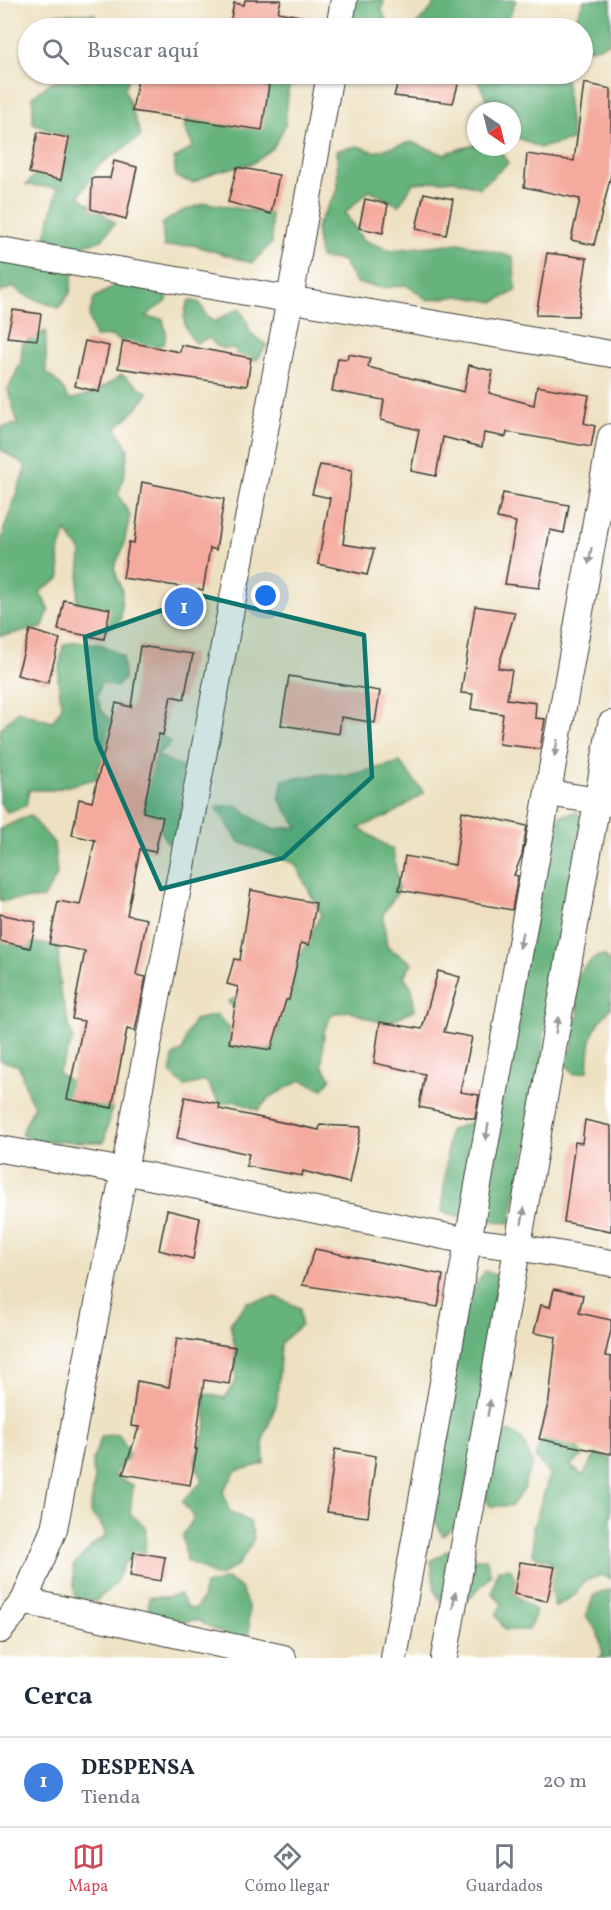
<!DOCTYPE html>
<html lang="es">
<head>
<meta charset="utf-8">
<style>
	body { margin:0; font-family:Vollkorn,serif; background:#f2f2f3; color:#1f2937 }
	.compass { position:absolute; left:467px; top:102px; width:54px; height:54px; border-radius:50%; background:#fff; box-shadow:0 2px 4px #0004; rotate:145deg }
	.you { position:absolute; left:266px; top:596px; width:21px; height:21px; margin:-15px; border:4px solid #fff; border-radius:50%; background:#1a73e8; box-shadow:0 0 0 9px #1a73e833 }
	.badge { display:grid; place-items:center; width:39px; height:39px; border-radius:50%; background:#d1495b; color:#fff; font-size:20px; font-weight:700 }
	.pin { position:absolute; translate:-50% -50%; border:3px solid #fff; box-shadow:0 2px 6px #0006 }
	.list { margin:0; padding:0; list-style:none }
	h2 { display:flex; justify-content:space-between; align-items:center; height:78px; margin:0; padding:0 24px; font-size:26px }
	h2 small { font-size:20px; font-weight:400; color:#747a83 }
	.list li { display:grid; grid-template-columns:39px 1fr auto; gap:18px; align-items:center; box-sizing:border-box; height:90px; padding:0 24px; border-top:2px solid #e0e1e3 }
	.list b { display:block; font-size:22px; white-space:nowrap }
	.list p { margin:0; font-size:20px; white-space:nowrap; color:#747a83 }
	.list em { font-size:20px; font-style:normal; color:#747a83 }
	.icon { flex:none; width:33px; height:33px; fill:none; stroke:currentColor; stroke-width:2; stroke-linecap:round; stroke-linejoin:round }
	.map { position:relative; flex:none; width:611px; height:1658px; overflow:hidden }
	.search { position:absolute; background:#fff; box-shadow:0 2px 4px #0004; left:18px; right:18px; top:18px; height:66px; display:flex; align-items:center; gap:15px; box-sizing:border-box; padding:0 21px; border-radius:33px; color:#747a83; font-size:22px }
	.sheet { height:168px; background:#fff }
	nav { display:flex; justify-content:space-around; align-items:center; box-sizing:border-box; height:84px; border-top:2px solid #e0e1e3; background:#fff; font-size:16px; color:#747a83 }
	nav a { display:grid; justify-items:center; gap:3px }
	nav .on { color:#d1495b }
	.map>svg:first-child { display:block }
</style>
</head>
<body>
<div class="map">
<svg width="611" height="1658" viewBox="0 0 611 1658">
	<rect width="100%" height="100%" fill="#fff"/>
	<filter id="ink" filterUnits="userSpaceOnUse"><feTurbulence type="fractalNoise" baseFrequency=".0167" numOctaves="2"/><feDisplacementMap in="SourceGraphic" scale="12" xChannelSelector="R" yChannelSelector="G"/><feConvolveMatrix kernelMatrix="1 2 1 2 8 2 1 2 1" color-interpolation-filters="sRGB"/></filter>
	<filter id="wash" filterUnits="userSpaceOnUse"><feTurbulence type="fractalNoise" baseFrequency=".008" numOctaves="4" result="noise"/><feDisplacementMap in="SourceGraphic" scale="24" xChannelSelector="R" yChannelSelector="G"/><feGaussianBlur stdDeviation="1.35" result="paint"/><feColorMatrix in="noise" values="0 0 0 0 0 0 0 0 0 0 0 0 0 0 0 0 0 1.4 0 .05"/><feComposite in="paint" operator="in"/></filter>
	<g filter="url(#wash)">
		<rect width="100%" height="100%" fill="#ede1c1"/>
		<g fill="#66b37d" stroke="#41684c" stroke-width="1.5">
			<polygon points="344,0 384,0 382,11 390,28 339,28"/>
			<polygon points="434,0 516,0 510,16 512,28 413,28 432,8"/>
			<polygon points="584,0 611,0 611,42 596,48 583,50 582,28 564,28 574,23"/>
			<polygon points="54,14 95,14 97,28 48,28"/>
			<polygon points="109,74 130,74 125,90 141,136 98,166 79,196 115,223 102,240 73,248 45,237 58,188 26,185 69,138 33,123 33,96 52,82 106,79"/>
			<polygon points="238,74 290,74 285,126 273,148 253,163 215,172 193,183 176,177 174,159 193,147 184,127 192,107 238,86"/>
			<polygon points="462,74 565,74 572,140 540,148 512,135 512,111 492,111 475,75"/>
			<polygon points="411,142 443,154 476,144 476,147 498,147 508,163 480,188 454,180 413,183 399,206 370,190 345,213 363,240 389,250 460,243 513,257 516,291 494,302 459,296 428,300 406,285 383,288 357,283 342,260 320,258 316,227 338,190 337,150 358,146 374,152"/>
			<polygon points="206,203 271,214 272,243 252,263 193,245 164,247 162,224 180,212"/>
			<path d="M0,261L73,267L70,293L59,308C43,301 26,299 14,287L2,291L0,295Z"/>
			<polygon points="120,278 168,289 167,301 152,311 146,317 163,319 166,333 164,344 142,351 111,336 95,337 89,316 94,298 110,289"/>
			<path d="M189,300L200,303L206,315L214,322L239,308L247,321L250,334L267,345L257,360L239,362L235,348C223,350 217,348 209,338L195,343C183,328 181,317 189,300Z"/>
			<polygon points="46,331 46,372 61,386 69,400 92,394 122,375 148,393 136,410 116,428 128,449 124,477 118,494 130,515 123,548 114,568 122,591 121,620 106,630 95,616 77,602 81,552 66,531 59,551 60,578 40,592 49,610 42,628 0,636 0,549 4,529 26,466 0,449 2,427 18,424 8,390 21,362 22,344"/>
			<path d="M76,641L103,645L123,657L124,678L117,687L101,682L97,697L102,711L114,725L159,734L171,742C153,765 130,757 105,754L96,772L126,781H146L157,755L182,767L180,844L167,843L160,829L151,818L122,813L98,778L53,790H29L26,806L7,812L0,803V729L18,711L52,722L62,707L58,680L63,645Z"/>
			<path d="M400,762L424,793L392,814L359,828L393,850L399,890L383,914L387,947L412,963L404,976L412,988L415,1009L388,1023L373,1020L349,1011L332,1014L324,1031L322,1065L331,1078L323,1089L301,1080L270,1097L258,1110L235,1101L220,1104L206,1081L185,1086L171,1074L173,1056L183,1050L186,1036L194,1020L217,1015L229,1028L231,1047L271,1050L279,1025C258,1021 243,1019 228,1002L243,994L284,951L301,955L321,914L295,864L239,842L216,807L237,805L256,820L272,829L298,827L279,799L283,780L323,774L346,776Z"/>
			<polygon points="577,812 586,825 575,842 581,854 576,890 561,905 557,1000 545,1018 542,1083 531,1100 529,1135 510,1223 463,1217 442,1212 449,1131 478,1119 554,827 561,815"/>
			<polygon points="30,815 54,843 57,875 44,898 0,901 0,829"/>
			<polygon points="0,940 58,945 60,990 73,1040 58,1073 112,1108 104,1142 39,1141 21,1135 34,1106 28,1095 19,1066 0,1060"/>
			<path d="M604,955L611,964V1008C589,1032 590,1040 588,1071L574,1074L564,1062L573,1048L570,1033L579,1014L573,993L578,974L595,957Z"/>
			<polygon points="485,1271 498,1276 496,1287 502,1303 459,1522 443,1536 428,1505 429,1462 447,1441 443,1403 467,1300"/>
			<polygon points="276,1297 300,1308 301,1325 281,1343 277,1402 263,1440 264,1464 236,1471 223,1491 229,1511 250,1522 254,1539 239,1564 218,1577 186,1560 183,1535 194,1518 182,1501 202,1482 195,1461 207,1424 203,1393 225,1398 236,1381 235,1347 230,1324 247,1302"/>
			<polygon points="510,1431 522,1440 533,1464 525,1480 525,1488 511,1506 490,1506 485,1496 490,1441"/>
			<polygon points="553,1431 573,1439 583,1456 570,1465 583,1476 596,1454 611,1459 611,1579 601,1575 584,1582 575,1595 555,1607 550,1588 550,1561 533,1555 533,1528 550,1474 535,1457 540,1444"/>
			<polygon points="119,1434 130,1455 113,1475 133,1486 130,1514 146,1527 145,1554 125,1562 115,1584 96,1601 75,1601 73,1566 95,1543 106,1536 100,1523 90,1513 94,1484 93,1459 102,1436"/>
			<polygon points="447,1551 459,1559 486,1559 491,1575 469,1599 445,1606 435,1592 431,1561"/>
			<polygon points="510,1568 516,1581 514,1594 536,1611 529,1630 505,1630 496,1615 502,1604 492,1593 498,1569"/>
			<polygon points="227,1579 241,1588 249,1609 249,1635 234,1642 218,1631 197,1620 176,1622 160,1619 148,1611 149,1597 167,1597 180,1594 187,1607 195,1609 202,1599 205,1585"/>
			<polygon points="611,1589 611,1658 599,1658 603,1654 597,1630 586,1616 594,1595"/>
		</g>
		<g id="blocks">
			<g fill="#f4aa9d">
				<polygon points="245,0 281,0 278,12 306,17 305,28 229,28 234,3 244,5"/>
				<polygon points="139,74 261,74 259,83 269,85 262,130 132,111"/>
				<polygon points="400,74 461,74 453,103 394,96"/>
				<polygon points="584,83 611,89 611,175 594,245 571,240 580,199 524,187 527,154 574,161"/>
				<polygon points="38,132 69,138 61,180 29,173"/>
				<polygon points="114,161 137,167 126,219 91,209 92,178 110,178"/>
				<polygon points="237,167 279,175 271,214 228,202"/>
				<polygon points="424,193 453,199 446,235 416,229"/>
				<polygon points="365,199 388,204 383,233 359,228"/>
				<polygon points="547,253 587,258 578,316 536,315"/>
				<polygon points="13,310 41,314 37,340 7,337"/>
				<polygon points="85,341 109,346 99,392 75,386"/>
				<polygon points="123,341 180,352 181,345 251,358 247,386 118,368"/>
				<polygon points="348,354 370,358 368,367 464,392 469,365 493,371 489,393 534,405 537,386 589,395 584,423 595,426 591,447 507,432 506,437 484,433 482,447 443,437 436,476 411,471 419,430 381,420 384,400 332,391 338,358 347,359"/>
				<polygon points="320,465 352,470 343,544 374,549 367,575 318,564 330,498 312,494"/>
				<polygon points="142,482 224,499 216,550 210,548 203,590 123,578 129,542 134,543"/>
				<polygon points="503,493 569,505 564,533 550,530 539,588 505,584 516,522 497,518"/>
				<polygon points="64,600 110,609 104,639 58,630"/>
				<polygon points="475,606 515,612 498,668 512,670 507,699 536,703 535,718 545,719 540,749 499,744 503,714 471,709 473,694 461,693"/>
				<polygon points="30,630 60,639 48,683 17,675"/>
				<polygon points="140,646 193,654 184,699 171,696 163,735 159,734 143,812 163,817 155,852 140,849 127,915 147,919 136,975 146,977 135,1031 127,1029 112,1108 67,1099 84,1021 72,1019 85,951 49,944 58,901 80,905 95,840 72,835 79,799 92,802 116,703 131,707"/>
				<polygon points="289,676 380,691 375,723 341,717 339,734 281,725"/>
				<polygon points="462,811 527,826 522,855 514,875 518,876 512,910 399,890 405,856 455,865"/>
				<polygon points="251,890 316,903 309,945 301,943 289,1000 286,1000 271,1050 229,1043 238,987 227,984 234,959 240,960"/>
				<polygon points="0,914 36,922 30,948 0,941"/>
				<polygon points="438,971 460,977 444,1032 472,1037 460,1092 479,1095 475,1119 419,1107 425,1074 374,1063 380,1022 422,1029"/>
				<polygon points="185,1097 220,1104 219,1109 319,1130 320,1125 361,1127 349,1183 303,1171 302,1176 246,1166 249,1154 177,1138"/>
				<polygon points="585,1120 611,1126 611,1231 564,1222 575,1142 582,1143"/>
				<polygon points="167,1210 200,1218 193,1259 159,1250"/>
				<polygon points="315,1249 443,1275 438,1307 302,1285"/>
				<polygon points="554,1289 583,1295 579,1313 611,1320 611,1330 605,1356 611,1357 611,1454 539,1439 549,1400 556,1337 534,1333 541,1305 550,1307"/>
				<polygon points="177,1338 235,1347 229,1384 204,1380 195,1449 197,1449 190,1485 123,1474 139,1427 131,1426 137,1381 169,1387"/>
				<polygon points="335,1449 376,1456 368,1517 327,1512"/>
				<polygon points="134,1552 165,1557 161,1581 130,1576"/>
				<polygon points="520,1562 555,1567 547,1601 514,1594"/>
			</g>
		</g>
	</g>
	<g filter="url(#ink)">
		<use href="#blocks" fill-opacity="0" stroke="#3b3a35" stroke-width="1.5"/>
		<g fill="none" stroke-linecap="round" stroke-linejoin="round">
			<g stroke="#3b3a35" stroke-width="28">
				<g id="minor">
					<polyline points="339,28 344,0"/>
					<polyline points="0,250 611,354"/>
					<polyline points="548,793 611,803"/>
					<polyline points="0,1149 124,1171 468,1241 517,1247 611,1263"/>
					<polyline points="24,1601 283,1658"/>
					<polyline points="0,1630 24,1601 54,1529 124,1171 290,299 330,74"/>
					<polyline points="394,1658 611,437"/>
					<polyline points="444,1658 611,724"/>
				</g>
			</g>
			<use href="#minor" stroke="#fff" stroke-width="26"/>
		</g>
		<defs><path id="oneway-solid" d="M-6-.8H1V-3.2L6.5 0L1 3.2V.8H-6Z" transform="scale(1.5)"/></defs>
		<g fill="#999">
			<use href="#oneway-solid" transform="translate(590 556) rotate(100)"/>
			<use href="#oneway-solid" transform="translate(556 748) rotate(100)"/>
			<use href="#oneway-solid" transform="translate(521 940) rotate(100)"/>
			<use href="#oneway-solid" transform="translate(557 1025) rotate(-80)"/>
			<use href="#oneway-solid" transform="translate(487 1132) rotate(100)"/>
			<use href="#oneway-solid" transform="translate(523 1216) rotate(-80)"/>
			<use href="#oneway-solid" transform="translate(489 1408) rotate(-80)"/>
			<use href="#oneway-solid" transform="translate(454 1600) rotate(-80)"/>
		</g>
	</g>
	<path fill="#0f766e" fill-opacity="0.2" stroke="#0f766e" stroke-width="4.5" stroke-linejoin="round" d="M203,596L364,635L372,777L283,858L161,889L96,739L85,637Z"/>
</svg>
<svg class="compass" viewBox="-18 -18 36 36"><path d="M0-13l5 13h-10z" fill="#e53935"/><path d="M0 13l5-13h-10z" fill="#747a83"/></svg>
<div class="you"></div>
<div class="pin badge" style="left:184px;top:607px;background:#3f7fe0">1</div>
<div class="search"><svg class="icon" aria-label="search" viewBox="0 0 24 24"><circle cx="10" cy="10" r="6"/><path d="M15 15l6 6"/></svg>Buscar aquí</div>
</div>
<section class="sheet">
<h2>Cerca<small></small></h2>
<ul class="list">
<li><span class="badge" style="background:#3f7fe0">1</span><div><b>DESPENSA</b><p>Tienda</p></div><em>20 m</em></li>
</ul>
</section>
<nav>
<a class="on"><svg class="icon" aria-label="map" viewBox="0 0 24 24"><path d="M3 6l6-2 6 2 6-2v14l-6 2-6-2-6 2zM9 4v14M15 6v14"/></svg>Mapa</a>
<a><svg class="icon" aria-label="directions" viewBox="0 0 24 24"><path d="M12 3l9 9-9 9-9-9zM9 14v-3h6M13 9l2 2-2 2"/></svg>Cómo llegar</a>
<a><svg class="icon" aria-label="saved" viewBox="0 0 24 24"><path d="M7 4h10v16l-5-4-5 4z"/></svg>Guardados</a>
</nav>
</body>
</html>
